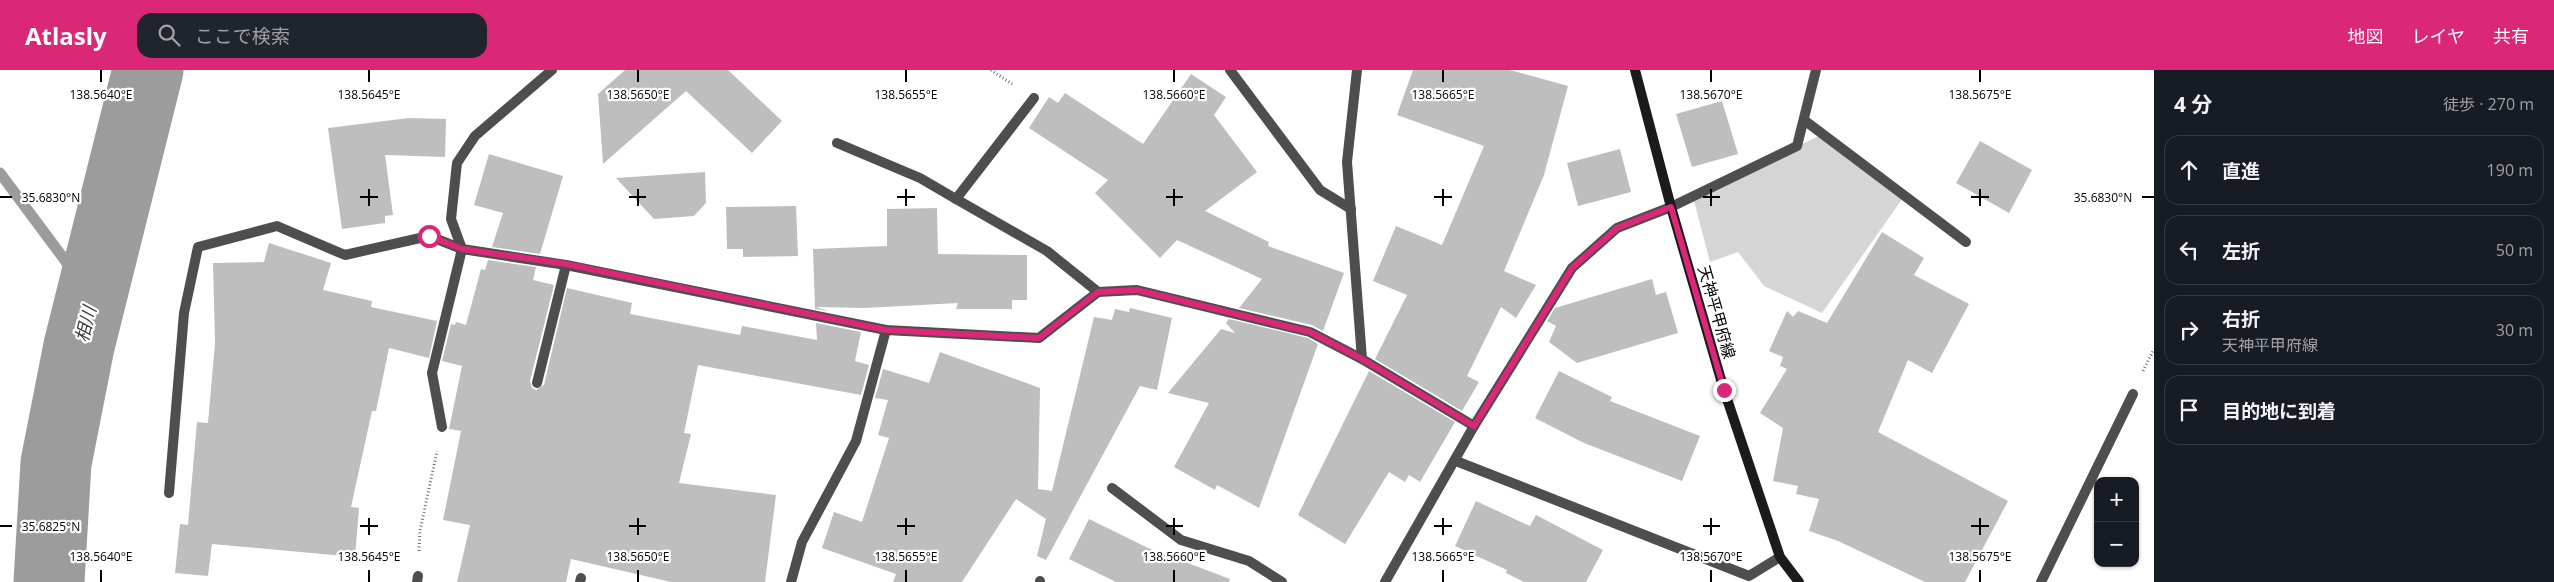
<!DOCTYPE html>
<html lang="ja">
<head>
<meta charset="utf-8">
<style>
	body { margin:0; font-family:"Open Sans","Noto Sans JP",sans-serif; background:#20242c; color:#f1f3f6 }
	.controls { position:absolute; right:15px; bottom:15px; display:grid; overflow:hidden; border-radius:10px; box-shadow:0 1px 4px #0004 }
	.controls button { width:45px; height:45px; display:grid; place-items:center; padding:0; border:0; border-bottom:1px solid #363941; background:#171b24; color:#f1f3f6; font:25px sans-serif }
	.stop { position:absolute; width:15px; height:15px; margin:-11px; border:4px solid #db2777; border-radius:50%; background:#fff }
	.stop.end { background:#db2777; border-color:#fff; box-shadow:0 1px 5px #0008 }
	.list { margin:0; padding:0; list-style:none }
	h2 { display:flex; justify-content:space-between; align-items:center; height:65px; margin:0; padding:0 20px; font-size:21px }
	h2 small { font-size:16px; font-weight:400; color:#9ea1a6 }
	.list li { display:grid; grid-template-columns:32px 1fr auto; gap:15px; align-items:center; box-sizing:border-box; height:70px; margin:0 10px 10px; padding:0 10px; border:1px solid #363941; border-radius:15px }
	.list b { display:block; font-size:19px; white-space:nowrap }
	.list p { margin:0; font-size:16px; white-space:nowrap; color:#9ea1a6 }
	.list em { font-size:16px; font-style:normal; color:#9ea1a6 }
	.icon { flex:none; width:28px; height:28px; fill:none; stroke:currentColor; stroke-width:2; stroke-linecap:round; stroke-linejoin:round }
	.map { position:relative; flex:none; width:2154px; height:512px; overflow:hidden }
	header { display:flex; align-items:center; gap:30px; box-sizing:border-box; height:70px; padding:0 25px; background:#db2777; color:#fff }
	header strong { font-size:24px }
	nav { display:flex; gap:28px; margin-inline-start:auto; font-size:18px }
	.search { width:350px; height:45px; background:#20242c; display:flex; align-items:center; gap:12px; box-sizing:border-box; padding:0 18px; border-radius:15px; color:#9ea1a6; font-size:19px }
	main { display:flex }
	aside { flex:1; background:#171b24 }
	.map>svg:first-child { display:block }
</style>
</head>
<body>
<header>
<strong>Atlasly</strong>
<div class="search"><svg class="icon" aria-label="search" viewBox="0 0 24 24"><circle cx="10" cy="10" r="6"/><path d="M15 15l6 6"/></svg>ここで検索</div>
<nav><a>地図</a><a>レイヤ</a><a>共有</a></nav>
</header>
<main>
<div class="map">
<svg width="2154" height="512" viewBox="0 0 2154 512">
	<rect width="100%" height="100%" fill="#fff"/>
	<polygon fill="#d5d5d5" points="1823,64 1905,125 1822,243 1764,216 1738,182 1710,192 1693,127"/>
	<g fill="none" stroke-linecap="round" stroke-linejoin="round">
		<polyline stroke="#9c9c9c" stroke-width="11" points="0,103 67,193 95,212"/>
		<polyline stroke="#9c9c9c" stroke-width="71" points="49,512 56,393 79,276 148,0"/>
	</g>
	<g fill="#bebebe">
		<polygon points="625,0 728,0 782,51 752,83 686,21 603,94 598,24"/>
		<polygon points="1413,0 1510,0 1568,16 1544,105 1504,201 1536,215 1516,248 1501,237 1467,306 1479,312 1462,341 1375,289 1407,225 1373,211 1396,156 1442,175 1484,76 1397,45"/>
		<polygon points="1191,4 1226,27 1214,45 1257,102 1205,141 1269,172 1268,176 1344,203 1323,261 1312,255 1239,238 1262,209 1177,170 1160,188 1095,123 1108,110 1029,58 1049,27 1058,33 1065,23 1143,74"/>
		<polygon points="1722,31 1738,84 1692,97 1676,44"/>
		<polygon points="409,48 446,49 445,87 385,85 393,145 385,146 385,153 342,159 328,58"/>
		<polygon points="1980,71 2032,100 2009,143 1956,113"/>
		<polygon points="1620,79 1631,122 1578,136 1567,93"/>
		<polygon points="489,84 563,106 540,184 492,177 503,143 474,135"/>
		<polygon points="705,102 706,133 694,146 654,149 616,108"/>
		<polygon points="796,136 798,186 743,187 743,179 727,179 726,137"/>
		<polygon points="937,138 938,184 1027,185 1027,230 1012,230 1012,239 956,239 958,233 865,238 816,237 828,241 815,239 813,179 887,176 887,139"/>
		<polygon points="1882,162 1924,188 1914,205 1969,234 1932,303 1908,290 1878,362 2008,431 1965,512 1925,512 1838,471 1809,461 1819,429 1796,424 1798,416 1773,411 1783,358 1760,343 1787,299 1780,296 1783,287 1769,281 1787,241 1793,247 1798,241 1827,253"/>
		<polygon points="269,173 331,193 323,220 372,231 371,237 437,251 429,288 389,278 376,341 372,341 351,437 359,438 355,487 212,474 208,506 175,503 180,454 188,455 197,352 208,353 215,273 213,193 264,192"/>
		<polygon points="488,190 536,197 533,210 554,215 530,311 532,318 536,320 544,315 567,218 632,233 630,244 740,265 742,256 817,270 816,253 861,262 855,291 869,295 861,325 698,295 684,363 691,364 679,413 776,425 765,512 671,512 571,489 566,512 457,512 470,455 443,450 461,361 449,359 462,296 442,291 451,254 455,255 456,252 466,255 481,199 485,200"/>
		<polygon points="1652,209 1656,225 1666,222 1678,263 1577,293 1549,272 1556,256 1547,251 1555,238"/>
		<polygon points="1130,238 1172,248 1157,320 1140,316 1046,490 1037,486 1046,449 1016,429 962,512 893,512 896,504 822,478 834,442 862,452 889,368 878,365 888,330 875,328 883,299 929,313 940,282 1040,318 1038,419 1052,421 1094,247 1112,250 1115,239 1129,242"/>
		<polygon points="1229,249 1308,268 1318,274 1259,438 1217,415 1215,420 1174,397 1209,333 1168,323 1221,259 1235,263 1226,253"/>
		<polygon points="1369,301 1455,352 1420,412 1409,405 1405,412 1389,402 1345,474 1298,445"/>
		<polygon points="1559,301 1612,327 1610,331 1700,366 1682,411 1584,373 1535,348"/>
		<polygon points="1476,431 1530,456 1536,445 1603,480 1586,512 1524,512 1506,503 1507,500 1455,476"/>
		<polygon points="1089,449 1148,478 1230,509 1229,512 1116,512 1069,489"/>
	</g>
	<g fill="none" stroke-linecap="round" stroke-linejoin="round">
		<g stroke="#707070" stroke-width="3" stroke-dasharray="1 2.5" stroke-linecap="butt">
			<polyline points="991,0 1012,14"/>
			<polyline points="2143,301 2154,279"/>
			<polyline points="419,481 420,461 437,381"/>
		</g>
		<g stroke="#4e4e4e" stroke-width="10">
			<polyline points="1230,0 1320,120 1351,139"/>
			<polyline points="1357,0 1347,92 1362,289"/>
			<polyline points="1804,50 1966,172"/>
			<polyline points="837,73 920,108 956,129 1047,181 1098,222"/>
			<polyline points="956,129 1034,28"/>
			<polyline points="1671,137 1797,76 1816,0"/>
			<polyline points="537,313 566,195"/>
			<polyline points="442,357 432,303 462,179 451,149 457,93 475,66 552,0"/>
			<polyline points="1456,391 1749,506 1780,487"/>
			<polyline points="1112,418 1181,470 1249,491 1282,512"/>
			<polyline points="169,423 184,243 198,177 277,156 345,185 429,166 462,179 566,195 886,260 1039,268 1098,222 1137,220 1310,262 1362,289 1474,356"/>
			<polyline points="417,512 418,506"/>
			<polyline points="580,512 581,508"/>
			<polyline points="791,512 802,472 856,371 886,260"/>
			<polyline points="1040,512 1040,511"/>
			<polyline points="2041,512 2133,324"/>
		</g>
		<polyline stroke="#4e4e4e" stroke-width="10" points="1385,512 1474,356 1572,198 1617,158 1671,137"/>
		<polyline stroke="#1b1b1b" stroke-width="10" points="1635,0 1671,137 1724,320 1780,487 1799,512"/>
	</g>
	<g fill="none" stroke-linecap="round" stroke-linejoin="round">
		<polyline stroke="#db2777" stroke-width="6" points="429,166 462,179 566,194 886,260 1039,268 1098,222 1137,220 1310,262 1362,289 1474,356 1572,198 1617,158 1671,137 1724,320"/>
	</g>
	<path fill="none" stroke="#000" stroke-width="2" d="M101,0V12M369,0V12M638,0V12M906,0V12M1174,0V12M1443,0V12M1711,0V12M1980,0V12M369,119V136M638,119V136M906,119V136M1174,119V136M1443,119V136M1711,119V136M1980,119V136M0,127H12M360,127H378M629,127H646M897,127H915M1166,127H1183M1434,127H1452M1703,127H1720M1971,127H1989M2142,127H2154M369,448V465M638,448V465M906,448V465M1174,448V465M1443,448V465M1711,448V465M1980,448V465M0,456H12M360,456H378M629,456H646M897,456H915M1166,456H1183M1434,456H1452M1703,456H1720M1971,456H1989M101,500V512M369,500V512M638,500V512M906,500V512M1174,500V512M1443,500V512M1711,500V512M1980,500V512"/>
	<g text-anchor="middle" dominant-baseline="central" stroke-width="4.5" stroke-linejoin="round" paint-order="stroke">
		<g font-size="16" fill="#000" stroke="#fff">
			<text transform="translate(1717 242) rotate(74)">天神平甲府線</text>
		</g>
		<g font-size="18" font-style="italic" fill="#3d3d3d" stroke="#fff">
			<text transform="translate(85 254) rotate(-76)">相川</text>
		</g>
	</g>
	<g font-size="12" text-anchor="middle" fill="#000" stroke="#fff" stroke-width="4.5" stroke-linejoin="round" paint-order="stroke">
		<text x="101" y="29">138.5640°E</text>
		<text x="369" y="29">138.5645°E</text>
		<text x="638" y="29">138.5650°E</text>
		<text x="906" y="29">138.5655°E</text>
		<text x="1174" y="29">138.5660°E</text>
		<text x="1443" y="29">138.5665°E</text>
		<text x="1711" y="29">138.5670°E</text>
		<text x="1980" y="29">138.5675°E</text>
		<text x="51" y="132">35.6830°N</text>
		<text x="2103" y="132">35.6830°N</text>
		<text x="51" y="461">35.6825°N</text>
		<text x="101" y="491">138.5640°E</text>
		<text x="369" y="491">138.5645°E</text>
		<text x="638" y="491">138.5650°E</text>
		<text x="906" y="491">138.5655°E</text>
		<text x="1174" y="491">138.5660°E</text>
		<text x="1443" y="491">138.5665°E</text>
		<text x="1711" y="491">138.5670°E</text>
		<text x="1980" y="491">138.5675°E</text>
	</g>
</svg>
<div class="controls">
<button>+</button>
<button>−</button>
</div>
<div class="stop" style="left:429px;top:166px"></div>
<div class="stop end" style="left:1724px;top:320px"></div>
</div>
<aside>
<h2>4 分<small>徒歩 · 270 m</small></h2>
<ul class="list">
<li><svg class="icon" aria-label="ahead" viewBox="0 0 24 24"><path d="M12 20V5M6 11l6-6 6 6"/></svg><div><b>直進</b></div><em>190 m</em></li>
<li><svg class="icon" aria-label="left" viewBox="0 0 24 24"><path d="M17 20v-9H6M10 6l-5 5 5 5"/></svg><div><b>左折</b></div><em>50 m</em></li>
<li><svg class="icon" aria-label="right" viewBox="0 0 24 24"><path d="M7 20v-9h11M14 6l5 5-5 5"/></svg><div><b>右折</b><p>天神平甲府線</p></div><em>30 m</em></li>
<li><svg class="icon" aria-label="arrive" viewBox="0 0 24 24"><path d="M6 21V4h12l-3 4 3 4H6"/></svg><div><b>目的地に到着</b></div></li>
</ul>
</aside>
</main>
</body>
</html>
